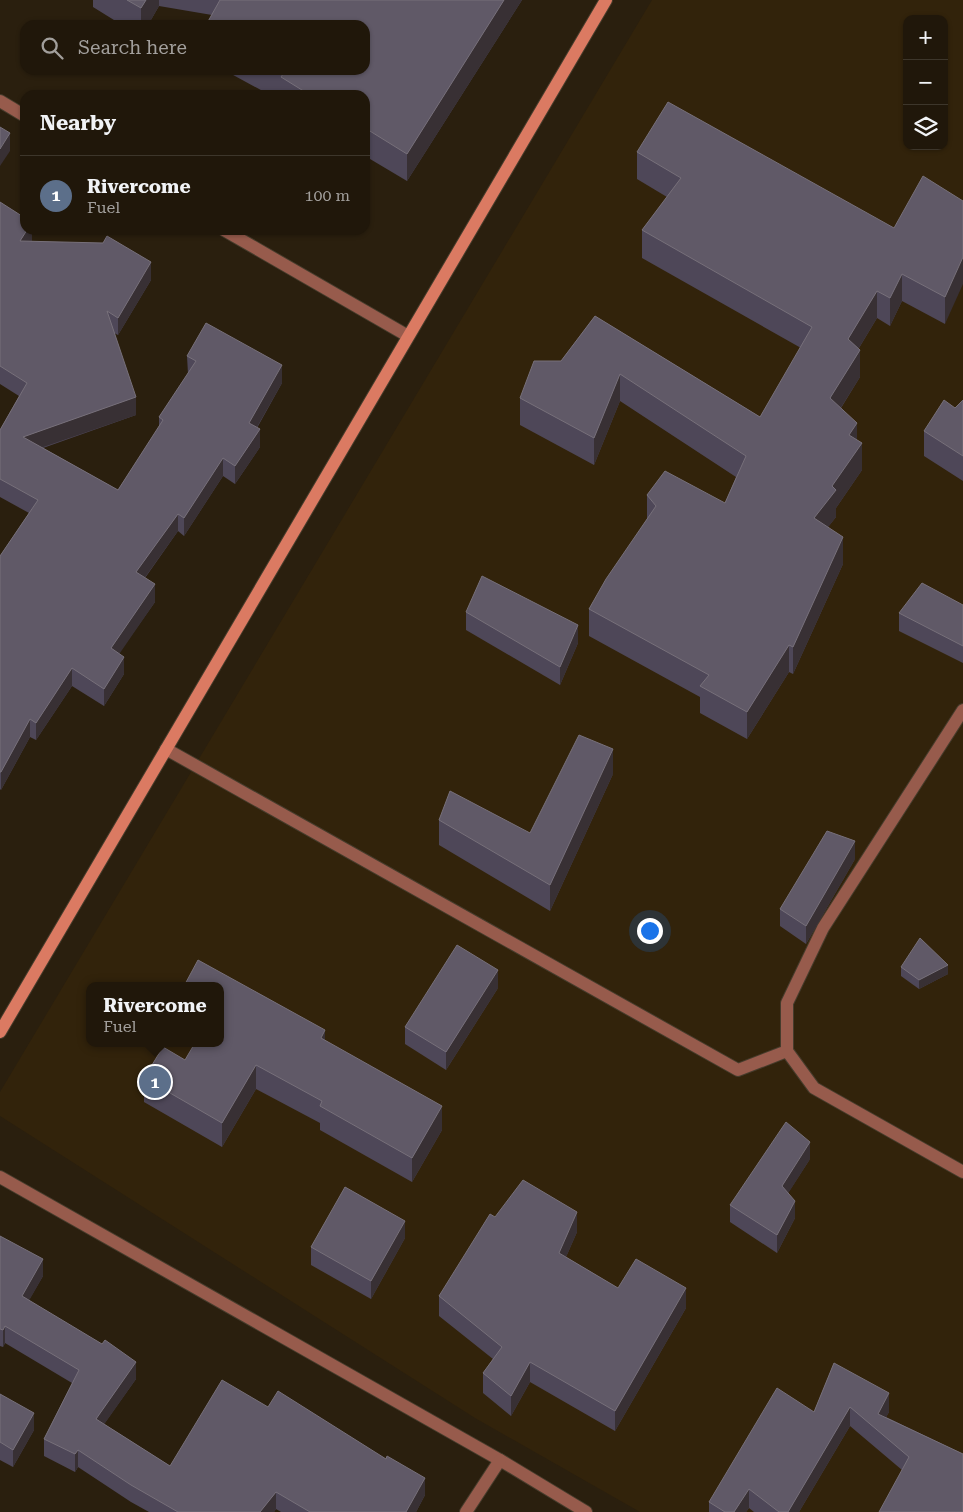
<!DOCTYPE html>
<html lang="en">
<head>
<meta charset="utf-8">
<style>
	body { margin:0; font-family:"Roboto Serif",serif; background:#282013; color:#f1f3f6 }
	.controls { position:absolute; right:15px; top:15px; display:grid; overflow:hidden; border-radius:10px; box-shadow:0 1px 4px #0004 }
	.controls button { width:45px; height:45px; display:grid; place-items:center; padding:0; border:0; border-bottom:1px solid #3d362b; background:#20170a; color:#f1f3f6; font:25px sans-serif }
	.you { position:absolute; left:649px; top:930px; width:18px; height:18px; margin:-12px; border:4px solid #fff; border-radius:50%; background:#1a73e8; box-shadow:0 0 0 8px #1a73e833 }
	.badge { display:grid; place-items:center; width:32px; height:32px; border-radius:50%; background:#2563eb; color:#fff; font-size:16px; font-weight:700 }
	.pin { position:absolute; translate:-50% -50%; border:2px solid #fff; box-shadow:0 1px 5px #0006 }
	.popup { position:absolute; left:86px; top:982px; width:138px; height:65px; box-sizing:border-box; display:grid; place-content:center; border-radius:10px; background:#20170a; filter:drop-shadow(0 1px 4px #0005); font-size:16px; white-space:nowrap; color:#a29f9c }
	.popup b { font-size:19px; color:#f1f3f6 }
	.popup::after { content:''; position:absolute; left:50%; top:100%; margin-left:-10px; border:10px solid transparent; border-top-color:#20170a }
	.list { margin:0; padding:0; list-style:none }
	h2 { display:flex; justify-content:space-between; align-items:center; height:65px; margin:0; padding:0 20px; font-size:21px }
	h2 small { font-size:16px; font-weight:400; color:#a29f9c }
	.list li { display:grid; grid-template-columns:32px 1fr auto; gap:15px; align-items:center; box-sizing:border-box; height:80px; padding:0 20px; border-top:1px solid #3d362b }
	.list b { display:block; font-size:19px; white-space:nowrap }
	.list p { margin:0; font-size:16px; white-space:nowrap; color:#a29f9c }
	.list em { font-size:16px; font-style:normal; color:#a29f9c }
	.icon { flex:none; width:28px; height:28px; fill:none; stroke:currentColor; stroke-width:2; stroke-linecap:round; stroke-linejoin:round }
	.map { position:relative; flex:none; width:963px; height:1512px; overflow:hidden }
	.search { position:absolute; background:#20170a; box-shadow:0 1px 4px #0004; left:20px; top:20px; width:350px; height:55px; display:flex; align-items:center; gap:12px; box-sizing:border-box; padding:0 18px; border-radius:15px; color:#a29f9c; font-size:19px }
	.panel { position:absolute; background:#20170a; box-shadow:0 1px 4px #0004; left:20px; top:90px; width:350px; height:145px; border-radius:15px }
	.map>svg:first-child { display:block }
</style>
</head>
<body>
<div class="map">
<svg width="963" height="1512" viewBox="0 0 963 1512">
	<rect width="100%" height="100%" fill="#2a1f0e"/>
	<path fill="#32230b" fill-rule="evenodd" d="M652,0H963V1512H640L475,1418L0,1116V1092ZM907,19H944V146H907ZM90,986H220V1043H90Z"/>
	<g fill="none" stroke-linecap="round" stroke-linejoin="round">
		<g stroke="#463c2c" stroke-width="14">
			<polyline id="lane" points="166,749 738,1070 787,1051"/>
		</g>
		<g stroke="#463c2c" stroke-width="14">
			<g id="street">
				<polyline points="0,101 25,116"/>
				<polyline points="224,230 408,336"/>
				<polyline points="963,710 823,928 787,1003 787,1051 814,1088 963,1172"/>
				<polyline points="0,1177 500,1460 586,1512"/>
				<polyline points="466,1512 500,1460"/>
			</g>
		</g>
		<g stroke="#463c2c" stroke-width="14">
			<polyline id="secondary" points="0,1032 606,0"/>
		</g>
		<use href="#lane" stroke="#975b4c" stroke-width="12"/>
		<use href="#street" stroke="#975b4c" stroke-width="12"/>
		<use href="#secondary" stroke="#db7a62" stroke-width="12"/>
	</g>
	<g fill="#4e4758">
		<polygon points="93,0 522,0 407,181 365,156 365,95 270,95 224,70 365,70 212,15 159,6 148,25 122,25 93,7"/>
		<polygon points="637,152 894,228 963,201 945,324 902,301 890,326 877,318 859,348 860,377 841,408 857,440 862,470 836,508 836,517 828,527 843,564 793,674 789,672 747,739 700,713 700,697 589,636 589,609 647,519 647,495 725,503 736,477 620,401 594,465 520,425 520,398 561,361 595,316 760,417 801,348 642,258 642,230 667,197 637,179"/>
		<polygon points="0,202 32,230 32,240 31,241 151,280 118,335 114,333 136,415 43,448 118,490 159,427 159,417 188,374 187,356 282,383 257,428 260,447 235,484 223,476 184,536 178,531 145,578 155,602 119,653 124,674 104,706 72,686 36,740 30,737 1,790 0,789 0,556 29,513 0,497 0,430 19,396 0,384"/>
		<polygon points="963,400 963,481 924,456 924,431 955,408"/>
		<polygon points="963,605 963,663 899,631 899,613"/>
		<polygon points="466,612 578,643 560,685 466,630"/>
		<polygon points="613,774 550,911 439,845 439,820 530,833"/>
		<polygon points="855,859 806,944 780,926 780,909"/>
		<polygon points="901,967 948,974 919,989 901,976"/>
		<polygon points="498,988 446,1070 405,1044 405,1027"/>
		<polygon points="325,1040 442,1130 412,1182 320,1130 320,1123 256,1089 222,1147 144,1102 144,1078 185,1060"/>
		<polygon points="810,1159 788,1193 795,1218 777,1253 730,1222 730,1205"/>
		<polygon points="495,1217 577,1232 566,1257 618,1288 686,1308 615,1431 530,1382 511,1416 483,1393 483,1373 493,1359 439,1316 439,1296"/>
		<polygon points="0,1236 43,1276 29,1300 136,1379 104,1424 170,1466 268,1407 425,1495 416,1512 281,1512 276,1509 274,1512 149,1512 131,1502 78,1467 75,1472 44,1456 44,1439 72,1383 5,1343 3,1347 0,1346"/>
		<polygon points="405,1238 371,1299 311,1265 311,1247"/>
		<polygon points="834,1363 889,1412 886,1417 963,1454 902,1470 850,1426 799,1512 754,1512 749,1508 746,1512 709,1512 709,1502 814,1412"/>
		<polygon points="0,1394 34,1430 13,1467 0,1460"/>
	</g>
	<g fill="#383034">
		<polygon points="146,0 159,0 159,6 148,25 141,25 141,8"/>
		<polygon points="504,0 522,0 407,181 407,154"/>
		<polygon points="10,133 10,151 0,166 0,149"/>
		<polygon points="27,230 32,230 32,240 20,259 20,241"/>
		<polygon points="963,257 963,284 945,324 945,297"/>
		<polygon points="151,262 151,280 118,335 118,318"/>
		<polygon points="902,274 902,301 890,326 890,298"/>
		<polygon points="877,291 877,318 848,366 848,339"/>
		<polygon points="860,350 860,377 830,425 830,398"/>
		<polygon points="282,365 282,383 249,441 249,423"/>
		<polygon points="620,374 620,401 594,465 594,438"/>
		<polygon points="136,397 136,415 23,454 23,437"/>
		<polygon points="857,423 857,450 862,443 862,470 836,508 836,517 814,545 814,518 832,486 849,435"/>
		<polygon points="260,429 260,447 235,484 235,466"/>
		<polygon points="223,458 223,476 184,536 184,518"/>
		<polygon points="178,514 178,531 136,590 136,572"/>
		<polygon points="843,537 843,564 793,674 793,647"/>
		<polygon points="155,584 155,602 111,666 111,648"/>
		<polygon points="578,625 578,643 560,685 560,667"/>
		<polygon points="789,645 789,672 747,739 747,712"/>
		<polygon points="124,657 124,674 104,706 104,689"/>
		<polygon points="72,668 72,686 36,740 36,723"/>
		<polygon points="30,719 30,737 1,790 1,772"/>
		<polygon points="613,749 613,774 550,911 550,885"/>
		<polygon points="855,841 855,859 806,944 806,926"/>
		<polygon points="948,965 948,974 919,989 919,980"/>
		<polygon points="498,970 498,988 446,1070 446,1052"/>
		<polygon points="325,1030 325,1054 321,1038"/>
		<polygon points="256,1065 256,1089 222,1147 222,1123"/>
		<polygon points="442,1106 442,1130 412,1182 412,1158"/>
		<polygon points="810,1142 810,1159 782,1203 782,1186"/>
		<polygon points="795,1201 795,1218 777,1253 777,1235"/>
		<polygon points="577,1212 577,1232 559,1273 559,1253"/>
		<polygon points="405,1221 405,1238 371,1299 371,1281"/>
		<polygon points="43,1259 43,1276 22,1313 22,1296"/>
		<polygon points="686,1288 686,1308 615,1431 615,1411"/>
		<polygon points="5,1326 5,1343 3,1347 3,1330"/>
		<polygon points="136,1362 136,1379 96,1436 96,1419"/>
		<polygon points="530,1362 530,1382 511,1416 511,1396"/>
		<polygon points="889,1393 889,1412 879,1431 878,1414"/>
		<polygon points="850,1407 850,1426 799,1512 788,1512"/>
		<polygon points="34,1413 34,1430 13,1467 13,1450"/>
		<polygon points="78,1450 78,1467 75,1472 75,1454"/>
		<polygon points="425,1478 425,1495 416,1512 406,1512"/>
		<polygon points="749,1489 749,1508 746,1512 734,1512"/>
		<polygon points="276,1492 276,1509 274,1512 260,1512"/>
	</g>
	<g fill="#605967" stroke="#77707a">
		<polygon points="127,0 146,0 141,8"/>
		<polygon points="220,0 504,0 407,154 365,128 365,95 310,95 281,77 283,74 275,70 365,70 365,25 206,25"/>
		<polygon points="668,102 894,228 923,176 963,201 963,257 945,297 902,274 890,298 877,291 848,339 860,350 830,398 857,423 849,435 862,443 832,486 836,490 814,518 843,537 793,647 789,645 747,712 700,686 709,675 589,609 606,579 656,506 647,495 665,471 725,503 746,456 620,374 594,438 520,398 534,361 561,361 595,316 760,417 812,327 642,230 681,178 637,152"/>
		<polygon points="0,127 10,133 0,149"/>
		<polygon points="0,202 25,218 25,230 27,230 20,241 103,243 107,236 151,262 118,318 107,311 136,397 23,437 118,490 163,420 159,417 196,361 187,356 206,323 282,365 249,423 260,429 235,466 223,458 184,518 178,514 136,572 155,584 111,648 124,657 104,689 72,668 36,723 30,719 1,772 0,772 0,556 38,500 0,479 0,430 27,383 0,366"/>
		<polygon points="944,400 955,408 963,400 963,456 924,431"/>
		<polygon points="482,576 578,625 560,667 466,612"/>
		<polygon points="922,583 963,605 963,646 899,613"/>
		<polygon points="579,735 613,749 550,885 439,820 450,791 530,833"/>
		<polygon points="827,831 855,841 806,926 780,909"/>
		<polygon points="920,938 948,965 919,980 901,967"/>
		<polygon points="457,945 498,970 446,1052 405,1027"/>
		<polygon points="198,960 325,1030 321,1038 442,1106 412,1158 320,1106 322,1101 256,1065 222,1123 144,1078 163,1047 185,1060 195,1043 220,1043 220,986 184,986"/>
		<polygon points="786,1122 810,1142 782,1186 795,1201 777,1235 730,1205"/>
		<polygon points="523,1180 577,1212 559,1253 618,1288 636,1259 686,1288 615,1411 530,1362 511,1396 483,1373 502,1347 439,1296 490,1214 495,1217"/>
		<polygon points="345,1187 405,1221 371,1281 311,1247"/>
		<polygon points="0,1236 43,1259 22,1296 102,1344 105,1340 136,1362 96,1419 170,1466 222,1380 268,1407 278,1391 386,1459 387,1456 425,1478 406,1512 310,1512 276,1492 260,1512 178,1512 131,1485 78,1450 75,1454 44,1439 79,1370 5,1326 3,1330 0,1329"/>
		<polygon points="834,1363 889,1393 878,1414 963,1454 963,1512 879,1512 909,1457 850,1407 788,1512 779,1512 749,1489 734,1512 725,1512 709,1502 777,1388 814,1412"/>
		<polygon points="0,1394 34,1413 13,1450 0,1442"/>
	</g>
</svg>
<div class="controls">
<button>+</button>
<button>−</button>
<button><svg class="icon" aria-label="layers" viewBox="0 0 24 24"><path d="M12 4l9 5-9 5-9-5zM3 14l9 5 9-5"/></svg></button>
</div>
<div class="you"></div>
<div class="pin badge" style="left:155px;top:1082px;background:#5c6f8a">1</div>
<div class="popup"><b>Rivercome</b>Fuel</div>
<div class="search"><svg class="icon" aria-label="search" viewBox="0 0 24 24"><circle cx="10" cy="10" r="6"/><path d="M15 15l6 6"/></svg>Search here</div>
<section class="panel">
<h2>Nearby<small></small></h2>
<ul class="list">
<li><span class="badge" style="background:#5c6f8a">1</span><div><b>Rivercome</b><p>Fuel</p></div><em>100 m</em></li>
</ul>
</section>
</div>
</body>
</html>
